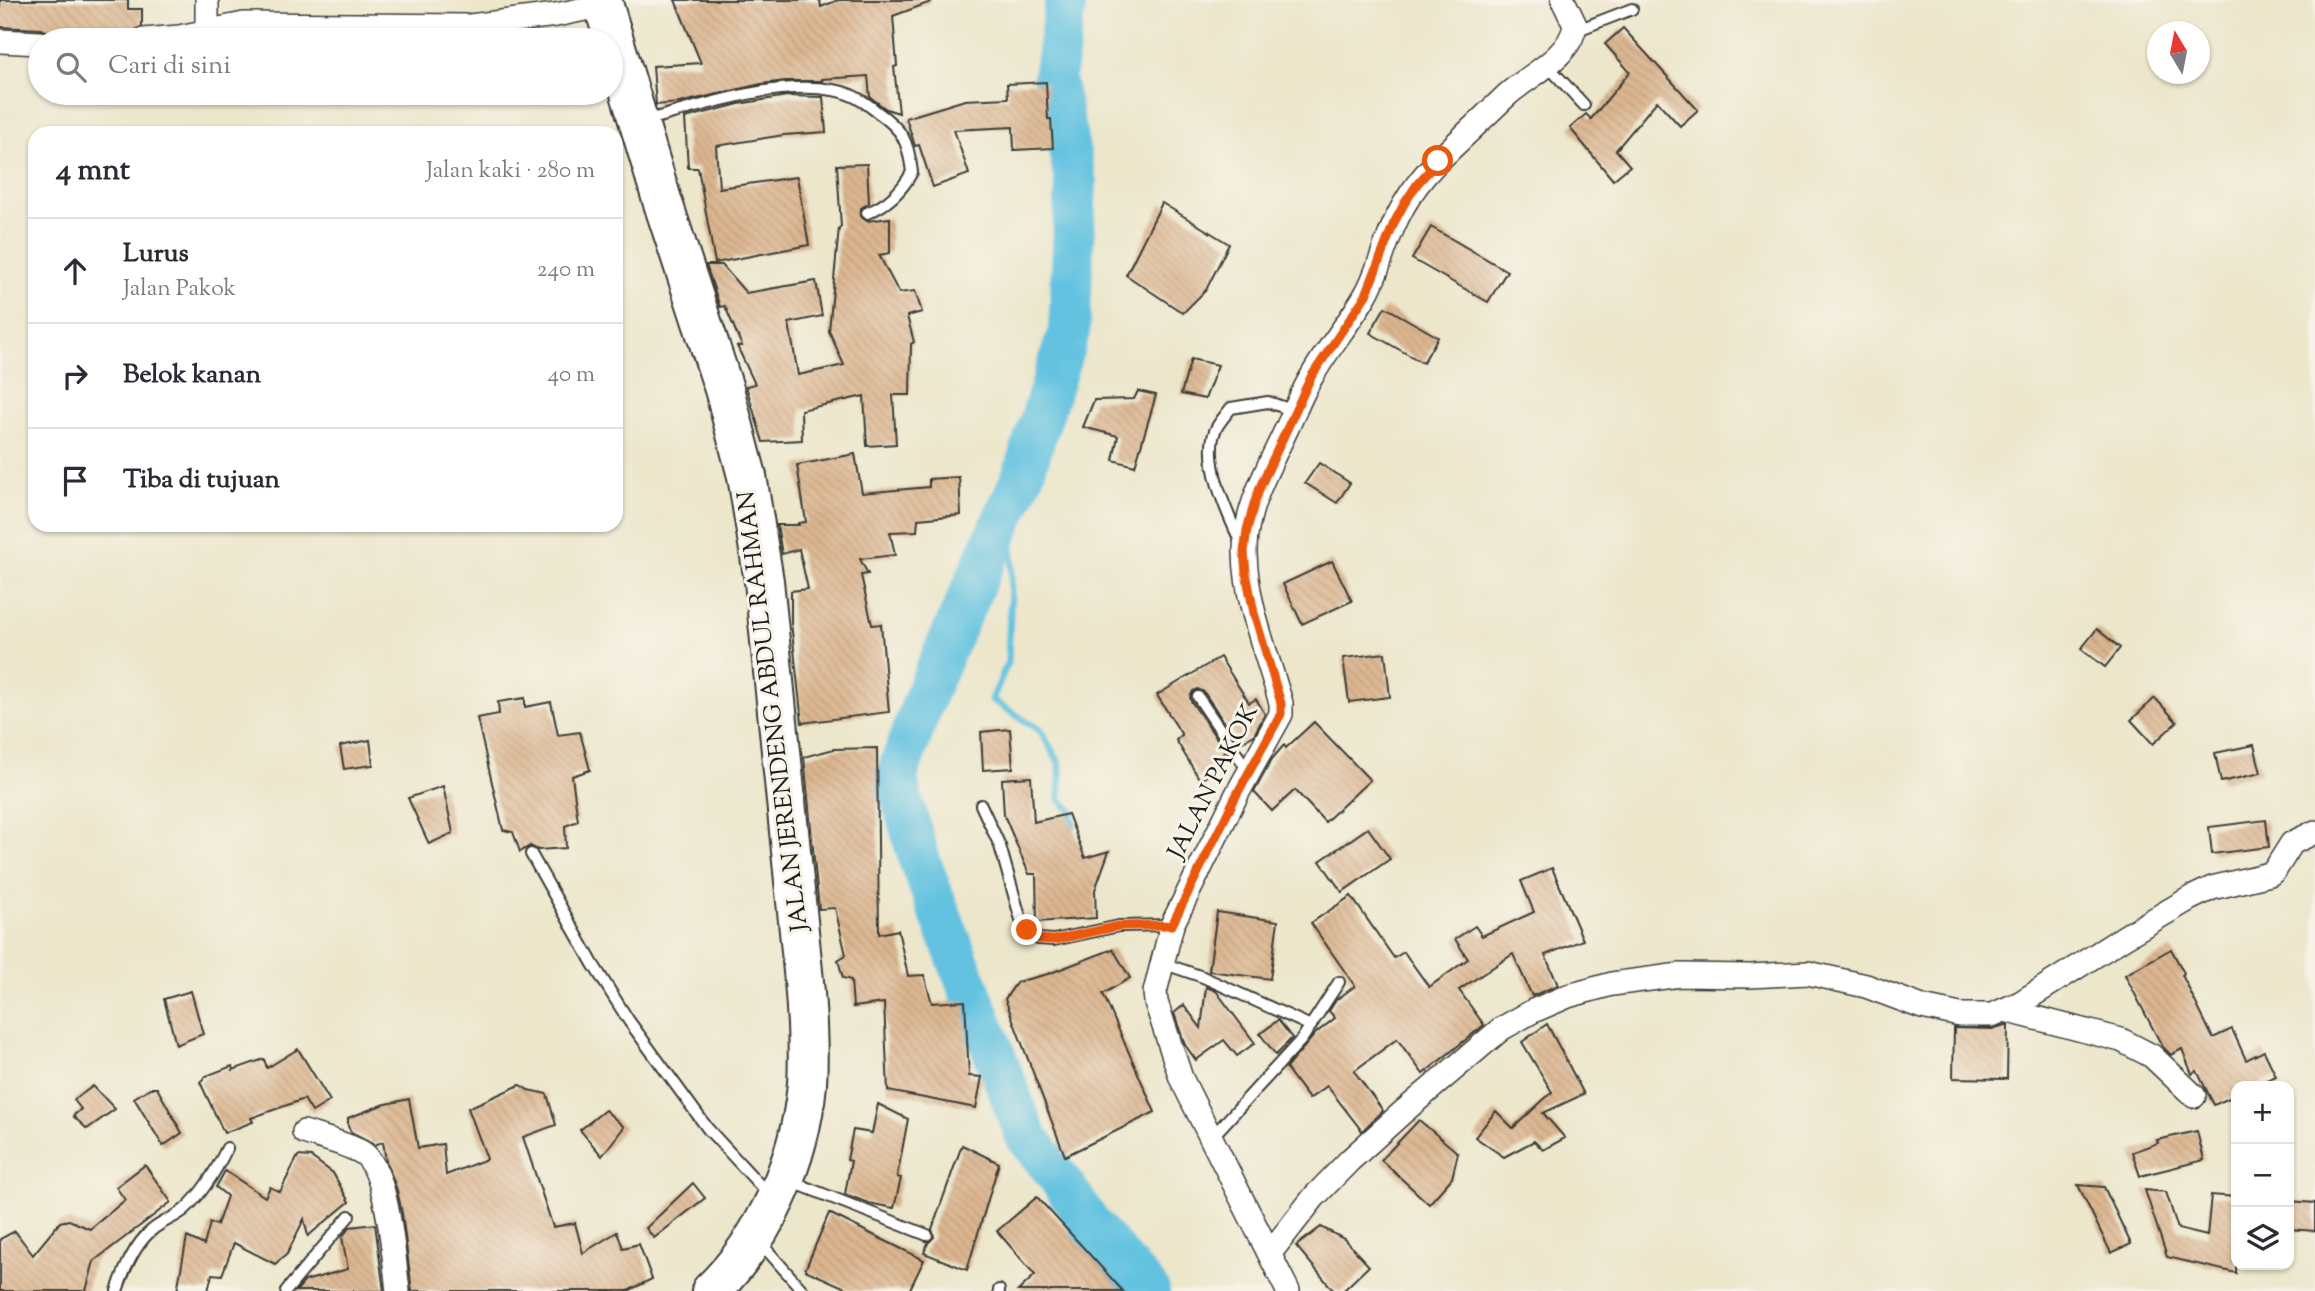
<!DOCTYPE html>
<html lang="id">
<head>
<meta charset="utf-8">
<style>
	body { margin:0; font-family:"Sorts Mill Goudy",serif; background:#f2f2f3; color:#2b2b33 }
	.controls { position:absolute; right:21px; bottom:21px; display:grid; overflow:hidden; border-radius:14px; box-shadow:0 2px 5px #0004 }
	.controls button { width:63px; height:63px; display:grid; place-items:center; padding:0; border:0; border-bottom:2px solid #e1e1e2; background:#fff; color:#2b2b33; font:35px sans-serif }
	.compass { position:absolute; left:2147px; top:21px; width:63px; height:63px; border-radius:50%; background:#fff; box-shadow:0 2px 5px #0004; rotate:350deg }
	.stop { position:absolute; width:21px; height:21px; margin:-16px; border:5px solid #ea580c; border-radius:50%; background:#fff }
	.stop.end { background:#ea580c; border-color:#fff; box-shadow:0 2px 7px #0008 }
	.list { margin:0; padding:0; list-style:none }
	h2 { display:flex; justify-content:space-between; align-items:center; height:91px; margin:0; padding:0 28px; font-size:30px }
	h2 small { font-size:23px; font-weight:400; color:#7c7c81 }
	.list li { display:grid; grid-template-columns:46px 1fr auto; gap:21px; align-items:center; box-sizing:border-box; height:105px; padding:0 28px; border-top:2px solid #e1e1e2 }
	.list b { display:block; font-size:26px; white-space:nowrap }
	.list p { margin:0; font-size:23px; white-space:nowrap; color:#7c7c81 }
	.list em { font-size:23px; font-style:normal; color:#7c7c81 }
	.icon { flex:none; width:38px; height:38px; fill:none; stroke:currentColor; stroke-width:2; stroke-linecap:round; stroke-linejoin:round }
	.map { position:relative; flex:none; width:2315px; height:1291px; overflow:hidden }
	.search { position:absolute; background:#fff; box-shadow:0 2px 5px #0004; left:28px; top:28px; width:595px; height:77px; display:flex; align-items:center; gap:18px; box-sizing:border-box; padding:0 24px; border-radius:38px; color:#7c7c81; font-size:26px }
	.panel { position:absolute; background:#fff; box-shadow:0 2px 5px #0004; left:28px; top:126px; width:595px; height:406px; border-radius:21px }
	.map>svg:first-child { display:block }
</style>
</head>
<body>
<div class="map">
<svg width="2315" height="1291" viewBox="0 0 2315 1291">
	<defs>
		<pattern id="building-back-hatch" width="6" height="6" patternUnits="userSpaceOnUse" patternTransform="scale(1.75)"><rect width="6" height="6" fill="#dcb690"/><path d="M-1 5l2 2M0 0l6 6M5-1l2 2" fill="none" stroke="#bc9c7c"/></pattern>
	</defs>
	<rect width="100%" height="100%" fill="#f7f3e8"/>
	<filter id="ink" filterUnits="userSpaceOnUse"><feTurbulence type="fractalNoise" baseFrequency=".0143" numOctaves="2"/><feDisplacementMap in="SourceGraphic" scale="14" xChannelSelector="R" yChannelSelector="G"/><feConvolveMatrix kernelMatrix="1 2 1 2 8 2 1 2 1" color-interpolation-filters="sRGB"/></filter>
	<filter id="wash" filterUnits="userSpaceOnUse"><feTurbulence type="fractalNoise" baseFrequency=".00686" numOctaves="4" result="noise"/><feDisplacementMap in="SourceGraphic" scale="28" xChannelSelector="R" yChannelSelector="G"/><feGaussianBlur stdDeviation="1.57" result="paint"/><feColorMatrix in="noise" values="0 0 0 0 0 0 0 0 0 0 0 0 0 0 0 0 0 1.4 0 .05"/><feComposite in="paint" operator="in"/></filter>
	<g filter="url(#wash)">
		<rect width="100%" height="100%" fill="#ece6cb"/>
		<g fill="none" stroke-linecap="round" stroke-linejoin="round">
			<polyline stroke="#62c2e0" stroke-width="7" points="1011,502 1012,561 1008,662 992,700 1040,730 1060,764 1060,800 1071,810 1073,826"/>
			<polyline stroke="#62c2e0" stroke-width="42" points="1066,0 1054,78 1076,183 1069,331 1023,475 928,688 896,778 920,862 1026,1136 1057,1175 1090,1224 1149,1291"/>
		</g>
		<g id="blocks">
			<g fill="url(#building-back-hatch)">
				<polygon points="0,0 128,0 128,9 142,9 142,26 131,33 48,32 41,29 0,27"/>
				<polygon points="675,0 820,0 821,7 838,0 930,0 931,2 893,16 897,66 894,67 899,113 886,109 870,97 868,76 822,79 822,81 786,81 761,84 679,103 656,105 653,66 701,63"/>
				<polygon points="1623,28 1698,110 1680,126 1657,101 1616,150 1630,166 1613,180 1570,128 1586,114 1591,119 1630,72 1605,44"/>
				<polygon points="1046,82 1048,119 1051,119 1053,148 1014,150 1013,127 954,130 969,174 933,187 919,145 915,146 906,118 965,100 1008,98 1007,84"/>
				<polygon points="787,96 823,97 826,132 784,135 716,146 719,188 797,177 809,245 715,263 698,168 688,168 685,118 739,104"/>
				<polygon points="867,164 869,203 861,208 860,216 867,221 890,218 890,253 879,255 899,293 915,291 922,312 907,316 914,342 911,344 910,395 893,395 896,444 867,446 864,396 801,410 802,440 763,442 746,386 755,384 737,346 742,346 725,306 720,307 706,265 722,265 746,293 816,281 822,316 789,323 798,375 844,365 829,331 839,228 841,227 837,165"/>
				<polygon points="1162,203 1229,244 1206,290 1183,313 1126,275"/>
				<polygon points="1431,227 1507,271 1488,302 1412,259"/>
				<polygon points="1385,307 1438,337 1423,363 1370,333"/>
				<polygon points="1191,359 1218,365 1205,399 1181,394"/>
				<polygon points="1138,391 1156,395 1135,466 1113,460 1118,436 1083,427 1094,400 1134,399"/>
				<polygon points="855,454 862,493 929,487 929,479 959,477 961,515 918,519 917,531 890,532 895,555 860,559 868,574 861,575 872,625 881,624 889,712 802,723 791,622 791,591 808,589 799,549 782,554 777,525 799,525 798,523 806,522 797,465"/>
				<polygon points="1319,463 1350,483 1337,503 1305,483"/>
				<polygon points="1332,561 1352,601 1302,624 1283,584"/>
				<polygon points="2097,629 2120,648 2105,667 2081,649"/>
				<polygon points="1385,653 1390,697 1349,702 1343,658"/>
				<polygon points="1220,657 1249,703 1256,699 1265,714 1254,735 1239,744 1204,692 1198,689 1193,691 1190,697 1191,701 1226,752 1216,758 1222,766 1200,780 1176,740 1182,735 1157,695"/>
				<polygon points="525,698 525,707 551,702 558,735 580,732 590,770 572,776 578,821 565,826 566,848 538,850 530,846 520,852 513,832 503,830 477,718 499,714 498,702"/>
				<polygon points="2155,698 2177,722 2153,744 2131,720"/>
				<polygon points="1314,722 1370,780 1325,822 1295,790 1272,811 1254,792 1272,759 1284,745 1286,748"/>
				<polygon points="1010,729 1013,768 983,770 981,732"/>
				<polygon points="370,740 373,765 344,769 340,746"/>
				<polygon points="2254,745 2261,773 2221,782 2215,753"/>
				<polygon points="877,748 879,934 898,930 908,976 924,975 932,1003 965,1001 969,1076 982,1077 976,1108 888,1091 884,1003 853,1007 851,980 843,978 838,960 846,955 835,908 819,909 804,757 834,749"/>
				<polygon points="1031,777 1034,822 1068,814 1085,858 1109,851 1095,890 1096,918 1037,922 1036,874 1029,874 1004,815 1002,779"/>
				<polygon points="443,786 453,833 429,844 408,798"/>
				<polygon points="2266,820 2269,847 2212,854 2209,827"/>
				<polygon points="1368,828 1390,859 1342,892 1320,861"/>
				<polygon points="1552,868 1583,940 1545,955 1558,985 1532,996 1513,954 1459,990 1484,1025 1423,1074 1397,1039 1354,1071 1383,1111 1362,1131 1327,1086 1309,1099 1286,1068 1316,1033 1335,1018 1329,1011 1336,1000 1355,986 1311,923 1351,896 1394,958 1404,952 1429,987 1468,959 1455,939 1475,926 1482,936 1534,912 1521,881"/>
				<polygon points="1217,912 1278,921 1270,979 1209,971"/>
				<polygon points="1113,949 1130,978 1103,994 1155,1112 1065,1156 1005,999 1017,982 1048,974"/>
				<polygon points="2171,949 2184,973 2182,975 2213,1038 2232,1029 2246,1060 2264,1051 2276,1076 2254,1086 2236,1086 2236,1095 2214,1105 2197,1071 2192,1074 2182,1049 2171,1055 2162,1046 2125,975"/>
				<polygon points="1206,987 1216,991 1255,1043 1237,1056 1224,1040 1196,1060 1185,1045 1174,1013 1184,1005 1201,1028"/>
				<polygon points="191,991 203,1034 176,1045 164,999"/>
				<polygon points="1278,1020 1292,1038 1276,1055 1260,1034"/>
				<polygon points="1547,1024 1584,1094 1543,1113 1565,1138 1543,1150 1534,1141 1504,1157 1475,1137 1496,1111 1513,1128 1552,1092 1522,1042"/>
				<polygon points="2005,1025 2008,1025 2007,1079 1953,1078 1954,1028 1992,1029"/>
				<polygon points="298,1049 330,1101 312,1112 304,1099 251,1118 253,1122 224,1133 200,1082 206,1076 232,1066 233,1070 264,1059 267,1068"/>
				<polygon points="520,1085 528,1090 547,1094 556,1125 523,1137 553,1227 575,1223 583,1253 617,1232 623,1248 639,1244 652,1279 628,1291 412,1291 402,1213 397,1190 386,1161 383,1142 374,1145 367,1140 351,1132 348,1126 348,1118 382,1105 409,1099 418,1148 443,1144 446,1175 487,1159 468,1108"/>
				<polygon points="93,1086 115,1109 87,1129 73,1116 81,1109 74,1100"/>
				<polygon points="150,1088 157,1088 182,1133 163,1146 134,1098"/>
				<polygon points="878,1104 908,1119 897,1177 901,1178 894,1208 868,1203 845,1194 851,1161 847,1160 853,1130 872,1133"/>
				<polygon points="605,1110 624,1127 602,1156 580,1130"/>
				<polygon points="1419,1120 1458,1153 1452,1178 1429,1204 1381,1160"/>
				<polygon points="2197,1131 2204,1160 2140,1176 2132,1152 2158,1143 2157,1140"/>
				<polygon points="962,1145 999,1163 967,1270 924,1253 928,1243 934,1237 932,1229"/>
				<polygon points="298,1156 311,1157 333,1173 349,1202 308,1236 304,1219 287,1254 275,1264 234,1243 222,1275 212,1274 208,1291 177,1291 187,1237 204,1245 210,1223 217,1225 227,1196 216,1187 225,1171 265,1197 270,1187 280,1192"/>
				<polygon points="145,1165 171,1202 94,1261 86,1291 0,1291 0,1239 15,1231 33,1255 60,1222 69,1220 90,1229 125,1200 116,1187"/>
				<polygon points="693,1183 705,1198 654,1238 646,1228"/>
				<polygon points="2078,1185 2104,1187 2131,1244 2111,1253"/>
				<polygon points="2145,1190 2166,1192 2178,1229 2207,1236 2211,1195 2236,1197 2236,1273 2167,1257"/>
				<polygon points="1037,1197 1123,1291 1018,1291 1035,1275 997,1231"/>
				<polygon points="2289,1201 2315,1203 2315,1231 2289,1229"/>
				<polygon points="829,1213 924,1260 909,1291 852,1291 805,1270"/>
				<polygon points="375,1224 384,1291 296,1291 305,1281 348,1269 342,1237 350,1227"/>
				<polygon points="1321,1227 1344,1239 1369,1266 1343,1291 1334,1291 1296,1246"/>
			</g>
		</g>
	</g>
	<g filter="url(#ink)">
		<use href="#blocks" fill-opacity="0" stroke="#3b3a36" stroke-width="2"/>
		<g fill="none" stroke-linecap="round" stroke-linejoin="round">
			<g stroke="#3b3a36" stroke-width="14">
				<g id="lane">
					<polyline points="1575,31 1632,9"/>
					<polyline points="1547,65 1584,105"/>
					<path d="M644,121C702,106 773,80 833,90C849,92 864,101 876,111C903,130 908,140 912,172C902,191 887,205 867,213"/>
					<path d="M1241,543C1228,515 1203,462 1215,431C1218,423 1226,415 1231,408L1268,402L1295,411"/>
					<polyline points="1198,697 1249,772"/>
					<polyline points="981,805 1000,846 1021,920 1027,930 1038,939 1054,940 1119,926 1172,925"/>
					<polyline points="531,854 593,964 629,1021 708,1129 770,1196"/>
					<polyline points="1162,963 1203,977 1311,1026"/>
					<polyline points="1212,1137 1302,1039 1339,982"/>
					<polyline points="790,1181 927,1235"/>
					<polyline points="760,1242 803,1291"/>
					<path d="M117,1291C124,1270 134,1245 152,1230C161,1222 174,1218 184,1210C203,1193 216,1171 227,1148"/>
					<polyline points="286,1291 349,1216"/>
					<polyline points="999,1291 999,1290"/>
				</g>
			</g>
			<g stroke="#3b3a36" stroke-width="26">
				<g id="street">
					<polyline points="207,0 207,30"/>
					<polyline points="143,40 179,37 244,24 470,26 556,15 604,5"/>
					<polyline points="0,41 40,43"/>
					<polyline points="2005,1010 2121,1040 2152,1056 2194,1096"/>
					<path d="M304,1132C322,1138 344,1143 361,1152C388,1166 394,1260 398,1291"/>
					<polyline points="1270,1253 1314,1197 1350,1160 1403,1112 1501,1029 1533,1011 1568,996 1612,984 1680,975 1750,976 1808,973 1866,986 1922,1007 1960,1015 1992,1015 2020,1003 2126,936 2189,899 2212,888 2270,874 2275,870 2292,843 2315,832"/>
					<path d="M1288,1291L1181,1078L1156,1002L1155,992L1172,925L1237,794L1281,714V703C1267,654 1246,604 1245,553C1244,509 1269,467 1287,428C1295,411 1302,392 1312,376C1328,348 1349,323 1365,296C1376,278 1381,256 1389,237C1400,207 1418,180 1441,158C1463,137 1485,116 1507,95C1528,76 1571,57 1575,25L1563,0"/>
				</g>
			</g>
			<g stroke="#3b3a36" stroke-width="42">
				<path id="highway" d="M602,0L662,200L724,389L747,476L764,581L804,981C807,1015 809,1050 807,1084C800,1160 766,1238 711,1291"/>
			</g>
			<use href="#lane" stroke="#fff" stroke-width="10"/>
			<use href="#street" stroke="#fff" stroke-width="23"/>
			<use href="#highway" stroke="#fff" stroke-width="38"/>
		</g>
	</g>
	<g fill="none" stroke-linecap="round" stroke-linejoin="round" filter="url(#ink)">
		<polyline stroke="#ea580c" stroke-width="9" points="1027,930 1038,939 1054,940 1119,926 1172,925 1237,794 1281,714 1281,703 1254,613 1246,573 1244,552 1247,530 1254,504 1261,485 1311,377 1366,295 1394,223 1404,204 1418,183 1438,161"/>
	</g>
	<g text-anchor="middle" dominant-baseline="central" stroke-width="6" stroke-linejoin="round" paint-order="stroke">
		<g font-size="24" fill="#1c1c1c" stroke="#f7f3e8">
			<text transform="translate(774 711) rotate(-97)">JALAN JERENDENG ABDUL RAHMAN</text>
			<text transform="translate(1214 782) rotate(-63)">JALAN PAKOK</text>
		</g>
	</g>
</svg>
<div class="controls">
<button>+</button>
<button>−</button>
<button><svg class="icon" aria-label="layers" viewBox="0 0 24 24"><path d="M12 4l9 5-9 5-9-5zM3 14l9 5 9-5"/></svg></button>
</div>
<svg class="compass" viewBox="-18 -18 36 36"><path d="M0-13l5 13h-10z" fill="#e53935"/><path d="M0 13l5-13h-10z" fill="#7c7c81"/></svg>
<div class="stop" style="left:1438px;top:161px"></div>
<div class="stop end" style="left:1027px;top:930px"></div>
<div class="search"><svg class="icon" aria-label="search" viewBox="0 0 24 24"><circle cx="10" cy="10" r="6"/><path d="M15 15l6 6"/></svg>Cari di sini</div>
<section class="panel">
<h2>4 mnt<small>Jalan kaki · 280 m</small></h2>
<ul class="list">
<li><svg class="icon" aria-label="ahead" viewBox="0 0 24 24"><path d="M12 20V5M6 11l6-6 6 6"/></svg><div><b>Lurus</b><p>Jalan Pakok</p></div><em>240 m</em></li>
<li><svg class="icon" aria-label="right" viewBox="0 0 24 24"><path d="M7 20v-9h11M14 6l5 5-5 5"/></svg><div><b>Belok kanan</b></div><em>40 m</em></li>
<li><svg class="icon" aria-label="arrive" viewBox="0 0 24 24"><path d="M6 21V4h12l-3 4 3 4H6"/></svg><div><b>Tiba di tujuan</b></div></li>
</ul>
</section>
</div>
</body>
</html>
